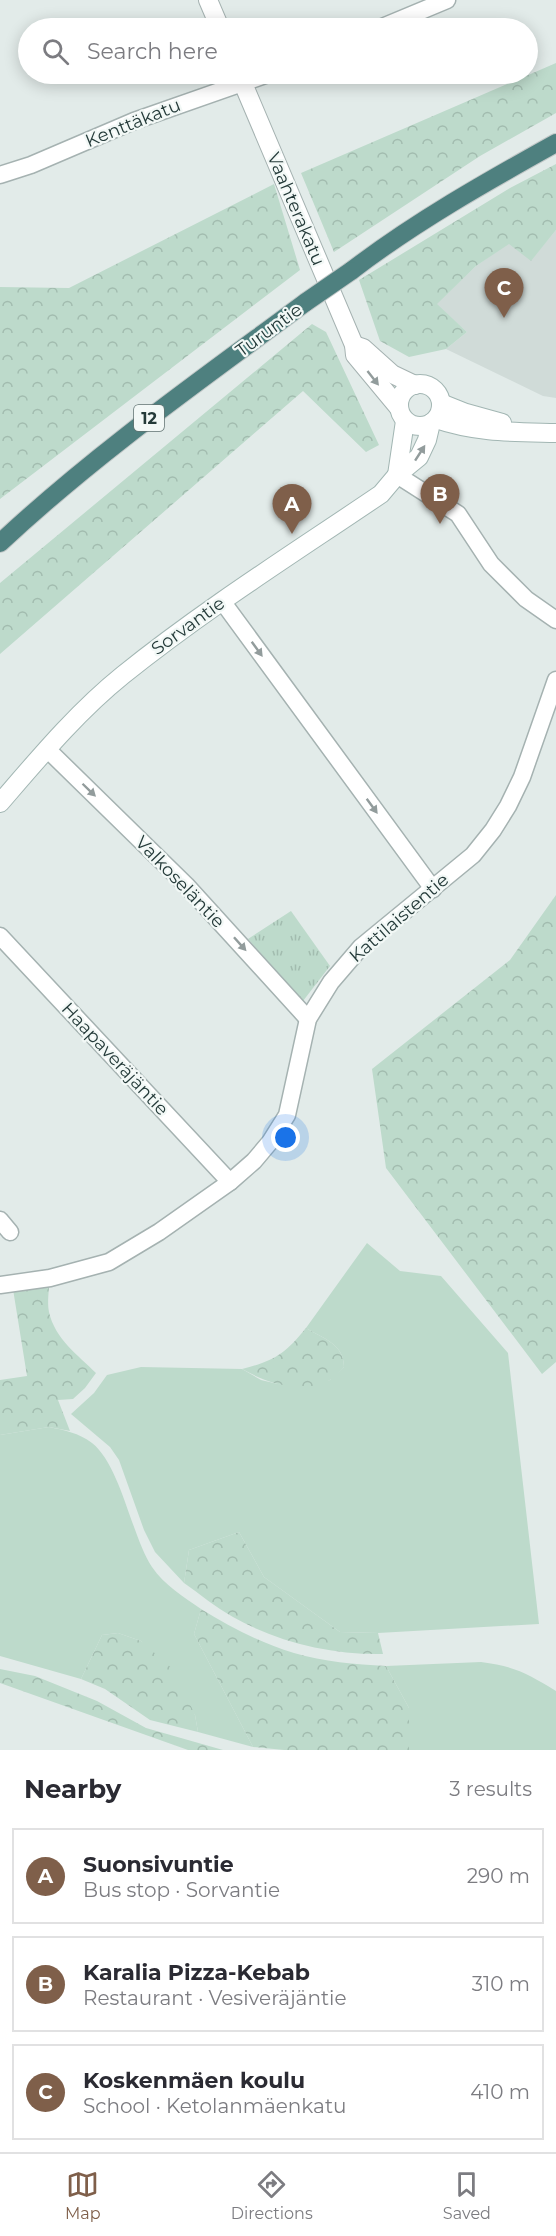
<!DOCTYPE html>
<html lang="en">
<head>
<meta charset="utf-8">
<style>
	body { margin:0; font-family:Montserrat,sans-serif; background:#f2f2f3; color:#2b2b33 }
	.you { position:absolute; left:286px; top:1138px; width:21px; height:21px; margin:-15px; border:4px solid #fff; border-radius:50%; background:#1a73e8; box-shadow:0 0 0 9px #1a73e833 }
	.badge { display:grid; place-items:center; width:39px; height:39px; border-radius:50%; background:#7f5f4a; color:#fff; font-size:20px; font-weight:700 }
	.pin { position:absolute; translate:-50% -50px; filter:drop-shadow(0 2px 3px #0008) }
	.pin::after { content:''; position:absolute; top:32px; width:21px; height:18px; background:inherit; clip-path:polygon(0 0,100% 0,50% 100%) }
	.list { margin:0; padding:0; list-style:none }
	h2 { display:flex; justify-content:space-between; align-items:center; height:78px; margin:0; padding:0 24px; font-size:26px }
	h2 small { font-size:20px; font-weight:400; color:#7c7c81 }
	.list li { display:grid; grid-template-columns:39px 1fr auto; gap:18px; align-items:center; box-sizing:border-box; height:96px; margin:0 12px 12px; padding:0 12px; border:2px solid #e1e1e2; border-radius:0px }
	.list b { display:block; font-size:22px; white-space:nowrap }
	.list p { margin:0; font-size:20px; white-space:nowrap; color:#7c7c81 }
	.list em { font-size:20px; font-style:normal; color:#7c7c81 }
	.icon { flex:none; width:33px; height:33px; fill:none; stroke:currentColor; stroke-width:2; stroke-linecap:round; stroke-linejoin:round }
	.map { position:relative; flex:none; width:556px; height:1750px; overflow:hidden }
	.search { position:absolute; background:#fff; box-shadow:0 3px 15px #0003; left:18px; right:18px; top:18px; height:66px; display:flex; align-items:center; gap:15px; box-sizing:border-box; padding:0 21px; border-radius:33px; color:#7c7c81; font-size:22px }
	.sheet { height:402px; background:#fff }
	nav { display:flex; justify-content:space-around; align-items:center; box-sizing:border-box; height:84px; border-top:2px solid #e1e1e2; background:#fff; font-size:16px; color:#7c7c81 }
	nav a { display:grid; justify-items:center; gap:3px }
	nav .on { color:#7f5f4a }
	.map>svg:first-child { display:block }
</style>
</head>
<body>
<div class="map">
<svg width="556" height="1750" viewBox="0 0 556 1750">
	<defs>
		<pattern id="forest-crowns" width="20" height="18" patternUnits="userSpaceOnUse" patternTransform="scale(1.5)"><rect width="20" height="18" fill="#bddacb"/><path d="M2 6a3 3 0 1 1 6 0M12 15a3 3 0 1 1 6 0" fill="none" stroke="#a2bcaf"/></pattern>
		<pattern id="park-tufts" width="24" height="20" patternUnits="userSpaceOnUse" patternTransform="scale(1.5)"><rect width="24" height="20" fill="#bddacb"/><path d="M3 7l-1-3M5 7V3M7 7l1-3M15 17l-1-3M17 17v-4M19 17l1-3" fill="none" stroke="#a2bcaf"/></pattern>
	</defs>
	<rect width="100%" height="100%" fill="#e2ebe9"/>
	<polygon fill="#d0dbd8" points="556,230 556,398 543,396 446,349 467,332 436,304 476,266 509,243 531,260"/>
	<g fill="#bddacb">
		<path d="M367,1243L400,1271L441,1276L508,1353L539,1624L378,1633L340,1632L264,1577L239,1532L189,1550L184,1583L155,1552L144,1530L119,1460L110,1447L71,1414L94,1393L107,1375L141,1367L242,1369L261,1380L278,1384L307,1386L330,1380L344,1367C344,1344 324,1339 306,1328Z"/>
		<path d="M49,1427C64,1430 79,1433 92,1443C121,1466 131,1535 152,1567C164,1585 184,1597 201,1609L194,1634L253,1747L198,1732L195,1715L141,1641L118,1633L102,1635L81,1679L0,1656V1435Z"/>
		<path d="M481,1662C514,1666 528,1674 556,1691V1750H409V1708L386,1666Z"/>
	</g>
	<g fill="url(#forest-crowns)">
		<polygon points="556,63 556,113 480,156 334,252 301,173"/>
		<polygon points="556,164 556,230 531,261 509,244 476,266 437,304 467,332 446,349 409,357 380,341 359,280 510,188"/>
		<polygon points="274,184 300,270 0,499 0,287 69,288"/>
		<polygon points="312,324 326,332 379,445 366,452 303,391 0,654 0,583"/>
		<polygon points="556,895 556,1362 542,1374 386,1168 372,1069 510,960"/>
		<path d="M50,1278C49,1289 47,1302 49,1312C55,1339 78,1355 96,1373L85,1388L73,1399L58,1400L70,1431L49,1427L0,1435V1380L27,1376L12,1283Z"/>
		<path d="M306,1328C324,1339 344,1344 344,1367C340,1371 335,1378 330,1380C302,1395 267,1383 242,1369C274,1361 285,1354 306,1328Z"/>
		<path d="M239,1532L264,1577L340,1632L378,1633L383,1654C332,1655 277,1642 233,1617C215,1607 200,1594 184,1583L189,1550Z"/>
		<path d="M201,1609C230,1627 261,1643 294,1653C324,1662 355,1664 386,1666L409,1708V1750H284L253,1747L194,1634Z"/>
		<polygon points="118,1633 141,1641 175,1671 195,1715 198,1732 150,1720 105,1689 81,1679 102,1635"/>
		<polygon points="0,1669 35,1676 97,1701 146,1728 223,1750 188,1750 0,1683"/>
	</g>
	<polygon fill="url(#park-tufts)" points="291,911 330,966 303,1001 248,939"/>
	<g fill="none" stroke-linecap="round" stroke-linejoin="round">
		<g stroke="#a5b2b1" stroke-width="19">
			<g id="minor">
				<polyline points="380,28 447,0"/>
				<polyline points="0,175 31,165 134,121 268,74"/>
				<polyline points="397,475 458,514 491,564 526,599 556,620"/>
				<polyline points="222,601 433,889"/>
				<polyline points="47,749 186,885 308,1019"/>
				<polyline points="0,936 230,1182"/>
				<polyline points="0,1220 10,1232"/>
				<polyline points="0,1285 50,1278 109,1262 159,1232 230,1182 254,1161 270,1142 287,1115 308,1019 331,982 361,947 473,855 493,830 508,806 522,777 556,680"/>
			</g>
		</g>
		<g stroke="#a5b2b1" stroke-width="20">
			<g id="tertiary">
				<polyline points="208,0 220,28"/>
				<polyline points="239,74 354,345 355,355 399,408"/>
				<polyline points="354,345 363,348 392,374 415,385"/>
			</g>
		</g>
		<g stroke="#a2b6b3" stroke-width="20">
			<g id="secondary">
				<circle cx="420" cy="405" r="21"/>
				<polyline points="441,403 466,413 502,423"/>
				<path d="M436,419C477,433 514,432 556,433"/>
				<polyline points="397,475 405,421"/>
				<path d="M0,803C38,759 77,712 123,675C205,609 294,553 381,494L397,475L419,457L427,440L431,423"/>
			</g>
		</g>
		<g stroke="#c2c8c8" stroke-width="20">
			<g id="trunk">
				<path d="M351,271C415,222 486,182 556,143"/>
				<path d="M0,543C95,454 202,379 306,302"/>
			</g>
		</g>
		<use href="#minor" stroke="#fff" stroke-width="16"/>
		<use href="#tertiary" stroke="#fff" stroke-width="18"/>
		<use href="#secondary" stroke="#fff" stroke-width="18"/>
		<use href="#trunk" stroke="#4e807f" stroke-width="18"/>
		<g stroke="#c2c8c8" stroke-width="20" stroke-linecap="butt">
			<polyline id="trunk-bridge" points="306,302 351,271"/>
		</g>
		<use href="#trunk-bridge" stroke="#4e807f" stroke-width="18"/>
	</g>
	<defs><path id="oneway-solid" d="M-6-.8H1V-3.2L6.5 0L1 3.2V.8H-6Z" transform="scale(1.5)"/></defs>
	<g fill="#929c9c">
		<use href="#oneway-solid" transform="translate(373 378) rotate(52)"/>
		<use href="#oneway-solid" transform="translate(420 453) rotate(-57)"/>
		<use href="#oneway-solid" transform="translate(257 649) rotate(54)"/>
		<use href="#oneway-solid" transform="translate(89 790) rotate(44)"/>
		<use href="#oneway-solid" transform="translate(372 806) rotate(54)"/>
		<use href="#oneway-solid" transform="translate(240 944) rotate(48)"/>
	</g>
	<g text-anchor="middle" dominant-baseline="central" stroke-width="4.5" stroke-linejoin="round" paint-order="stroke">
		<rect fill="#f2f8f6" stroke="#627372" stroke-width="1.5" x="134" y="405" width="30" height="26" rx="4.5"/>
		<g font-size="16" font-weight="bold" fill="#243a39">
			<text x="149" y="418">12</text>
		</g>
		<g font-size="18" fill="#243a39" stroke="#f2f8f6">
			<text transform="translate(133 123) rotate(-22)">Kenttäkatu</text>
			<text transform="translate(296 209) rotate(67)">Vaahterakatu</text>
			<text transform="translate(269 330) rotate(-36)">Turuntie</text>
			<text transform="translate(188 626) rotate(-36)">Sorvantie</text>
			<text transform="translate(180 882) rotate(46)">Valkoseläntie</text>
			<text transform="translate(399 918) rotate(-41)">Kattilaistentie</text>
			<text transform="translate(115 1059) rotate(47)">Haapaveräjäntie</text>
		</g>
	</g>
</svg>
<div class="you"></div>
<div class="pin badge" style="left:292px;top:534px">A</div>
<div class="pin badge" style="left:440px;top:524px">B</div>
<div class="pin badge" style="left:504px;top:318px">C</div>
<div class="search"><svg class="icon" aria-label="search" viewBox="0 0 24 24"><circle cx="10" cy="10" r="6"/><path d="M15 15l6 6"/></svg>Search here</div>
</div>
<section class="sheet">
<h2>Nearby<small>3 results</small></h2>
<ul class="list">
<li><span class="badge">A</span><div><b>Suonsivuntie</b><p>Bus stop · Sorvantie</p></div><em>290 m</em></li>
<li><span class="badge">B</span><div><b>Karalia Pizza-Kebab</b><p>Restaurant · Vesiveräjäntie</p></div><em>310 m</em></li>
<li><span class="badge">C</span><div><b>Koskenmäen koulu</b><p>School · Ketolanmäenkatu</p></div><em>410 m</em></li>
</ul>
</section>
<nav>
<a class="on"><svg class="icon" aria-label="map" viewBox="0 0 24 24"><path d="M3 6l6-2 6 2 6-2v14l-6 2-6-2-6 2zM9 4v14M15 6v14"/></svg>Map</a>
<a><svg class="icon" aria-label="directions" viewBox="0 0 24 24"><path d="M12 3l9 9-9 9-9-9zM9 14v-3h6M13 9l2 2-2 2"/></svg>Directions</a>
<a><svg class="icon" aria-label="saved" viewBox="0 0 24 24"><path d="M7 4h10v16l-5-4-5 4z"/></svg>Saved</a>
</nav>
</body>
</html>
